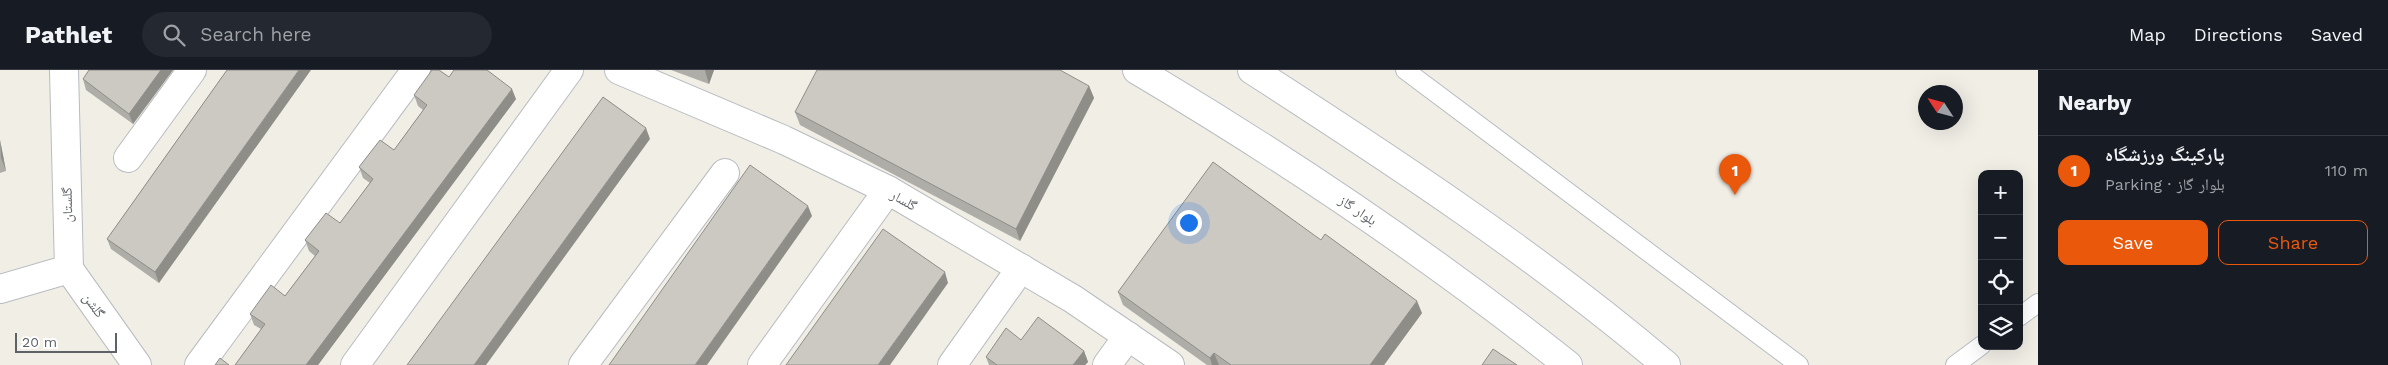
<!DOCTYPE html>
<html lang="en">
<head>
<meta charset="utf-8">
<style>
	body { margin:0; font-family:"Work Sans","Noto Naskh Arabic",sans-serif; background:#242831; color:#f1f3f6 }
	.controls { position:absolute; right:15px; bottom:15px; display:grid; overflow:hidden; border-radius:10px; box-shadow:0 5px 20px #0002 }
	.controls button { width:45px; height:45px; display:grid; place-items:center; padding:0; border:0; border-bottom:1px solid #363941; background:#171b24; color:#f1f3f6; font:25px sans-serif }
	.compass { position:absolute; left:1918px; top:15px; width:45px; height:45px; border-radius:50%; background:#171b24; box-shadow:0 5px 20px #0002; rotate:306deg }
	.scale { position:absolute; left:15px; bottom:12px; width:102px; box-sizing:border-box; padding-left:5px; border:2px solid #5d6267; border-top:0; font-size:14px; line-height:18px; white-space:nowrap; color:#5d6267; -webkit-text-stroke:4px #fff; paint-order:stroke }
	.you { position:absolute; left:1188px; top:152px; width:18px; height:18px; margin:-12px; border:4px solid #fff; border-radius:50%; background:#1a73e8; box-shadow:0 0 0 8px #1a73e833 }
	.badge { display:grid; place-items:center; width:32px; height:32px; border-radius:50%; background:#ea580c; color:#fff; font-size:16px; font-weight:700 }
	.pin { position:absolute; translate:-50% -41px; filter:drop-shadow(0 1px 2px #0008) }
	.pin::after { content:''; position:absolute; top:26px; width:18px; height:15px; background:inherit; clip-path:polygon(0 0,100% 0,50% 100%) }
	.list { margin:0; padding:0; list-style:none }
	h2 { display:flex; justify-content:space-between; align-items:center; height:65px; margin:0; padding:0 20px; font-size:21px }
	h2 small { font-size:16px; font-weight:400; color:#9ea1a6 }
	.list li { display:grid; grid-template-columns:32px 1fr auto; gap:15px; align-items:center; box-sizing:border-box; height:70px; padding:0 20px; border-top:1px solid #363941 }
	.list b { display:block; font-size:19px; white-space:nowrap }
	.list p { margin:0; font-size:16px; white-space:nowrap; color:#9ea1a6 }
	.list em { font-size:16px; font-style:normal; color:#9ea1a6 }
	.actions { display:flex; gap:10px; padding:15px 20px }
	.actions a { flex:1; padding:11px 0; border:1px solid #ea580c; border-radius:10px; text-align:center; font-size:18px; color:#ea580c }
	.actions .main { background:#ea580c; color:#fff }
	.icon { flex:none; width:28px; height:28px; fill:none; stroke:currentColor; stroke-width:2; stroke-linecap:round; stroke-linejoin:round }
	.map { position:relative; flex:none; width:2038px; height:295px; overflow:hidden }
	header { display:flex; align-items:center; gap:30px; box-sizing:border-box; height:70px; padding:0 25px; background:#171b24; border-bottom:1px solid #363941 }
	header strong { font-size:24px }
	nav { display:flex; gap:28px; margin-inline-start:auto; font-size:18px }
	.search { width:350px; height:45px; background:#242831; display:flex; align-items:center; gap:12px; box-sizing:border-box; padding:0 18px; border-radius:28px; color:#9ea1a6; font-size:19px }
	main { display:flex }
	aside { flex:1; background:#171b24 }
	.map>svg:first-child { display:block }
</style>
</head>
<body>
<header>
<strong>Pathlet</strong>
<div class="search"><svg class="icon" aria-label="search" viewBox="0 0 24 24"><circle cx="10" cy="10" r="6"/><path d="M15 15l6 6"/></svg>Search here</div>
<nav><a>Map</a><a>Directions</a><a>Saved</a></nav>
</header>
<main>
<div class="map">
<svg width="2038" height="295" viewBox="0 0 2038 295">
	<rect width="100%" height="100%" fill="#f1eee6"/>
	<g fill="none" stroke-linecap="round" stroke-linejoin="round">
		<g stroke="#b8bcc0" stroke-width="20">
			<g id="service">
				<polyline points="1405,0 1799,295"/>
				<polyline points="2019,247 2038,233"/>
				<polyline points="1955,295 1982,275"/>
			</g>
		</g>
		<g stroke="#b8bcc0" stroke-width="30">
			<g id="minor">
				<polyline points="619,0 784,70 888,120 1073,229 1170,295"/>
				<polyline points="128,88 192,0"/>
				<polyline points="69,199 137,295"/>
				<polyline points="199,295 416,0"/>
				<polyline points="355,295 569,0"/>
				<polyline points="583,295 725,103"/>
				<polyline points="762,295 888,120"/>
				<polyline points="952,295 1021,198"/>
				<polyline points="1107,295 1128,266"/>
			</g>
		</g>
		<g stroke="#b8bcc0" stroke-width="30">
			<polyline id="tertiary" points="0,219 69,199 64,0"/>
		</g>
		<g stroke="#b9bdc3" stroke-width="30">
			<g id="secondary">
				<path d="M1137,0C1287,89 1431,186 1568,295"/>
				<path d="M1252,0C1395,92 1536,185 1666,295"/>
			</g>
		</g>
		<use href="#service" stroke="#fff" stroke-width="18"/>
		<use href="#minor" stroke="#fff" stroke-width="28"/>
		<use href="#tertiary" stroke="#fff" stroke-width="28"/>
		<use href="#secondary" stroke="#fff" stroke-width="28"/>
	</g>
	<g fill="#afada8">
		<polygon points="173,0 133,54 86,20 83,9"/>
		<polygon points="227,0 159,213 111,179 107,169"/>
		<polygon points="671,0 714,0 709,14"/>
		<polygon points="449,7 516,29 318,295 235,295 261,259 254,255 250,244 285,226 315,186 309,181 305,170 340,153 370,113 363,108 359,97 394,80 423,40 418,36 414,25"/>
		<polygon points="1089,16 1094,28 1020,171 800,55 795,42"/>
		<polygon points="0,70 6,101 0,103"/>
		<polygon points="1118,222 1422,243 1384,295 1207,295 1123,235"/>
		<polygon points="1021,270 1084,281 1088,292 1085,295 989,295 986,287"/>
	</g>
	<g fill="#8f8d88">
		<polygon points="161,0 173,0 133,54 129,44"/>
		<polygon points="299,0 311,0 159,213 155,202"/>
		<polygon points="705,0 714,0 709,14 705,1"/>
		<polygon points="1089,16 1094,28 1020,171 1016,159"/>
		<polygon points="512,19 516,29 318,295 306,295"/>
		<polygon points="646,58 650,69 486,295 474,295"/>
		<polygon points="0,70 6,101 1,88"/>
		<polygon points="808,136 812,146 707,295 695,295"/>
		<polygon points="945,202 948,213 890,295 878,295"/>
		<polygon points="1417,231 1422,243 1384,295 1370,295"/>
		<polygon points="1084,281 1088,292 1085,295 1073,295"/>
		<polygon points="1214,283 1219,295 1212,295 1210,288"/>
	</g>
	<g fill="#ccc9c3" stroke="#8f8d88">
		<polygon points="89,0 161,0 129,44 83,9"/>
		<polygon points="227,0 299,0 155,202 107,169"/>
		<polygon points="432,0 439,0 449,7 454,0 487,0 512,19 306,295 235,295 265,254 250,244 271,215 285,226 319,181 305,170 326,143 340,153 373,109 359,97 380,70 394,80 427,35 414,25"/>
		<polygon points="817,0 1060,0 1089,16 1016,159 795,42"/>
		<polygon points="603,27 646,58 474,295 407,295"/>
		<polygon points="1213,92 1321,170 1325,164 1417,231 1370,295 1231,295 1214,283 1210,288 1118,222"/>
		<polygon points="750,95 808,136 695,295 609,295"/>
		<polygon points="883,159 945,202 878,295 786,295"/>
		<polygon points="1038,247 1084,281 1073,295 997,295 986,287 1006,258 1021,270"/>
		<polygon points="1493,279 1517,295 1482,295"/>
		<polygon points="220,288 229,295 215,295"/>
	</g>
	<g text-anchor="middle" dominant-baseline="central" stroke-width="4" stroke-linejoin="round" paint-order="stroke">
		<g font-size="14" fill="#5d6267" stroke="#fff">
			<text transform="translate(904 130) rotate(30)">گلسار</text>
			<text transform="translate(67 135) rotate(-91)">گلستان</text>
			<text transform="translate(1358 140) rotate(34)">بلوار گاز</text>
			<text transform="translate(94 235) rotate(54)">گلشن</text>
		</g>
	</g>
</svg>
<div class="controls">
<button>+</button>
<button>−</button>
<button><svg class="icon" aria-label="locate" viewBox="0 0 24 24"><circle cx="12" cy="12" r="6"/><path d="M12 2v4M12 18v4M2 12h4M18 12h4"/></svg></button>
<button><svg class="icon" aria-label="layers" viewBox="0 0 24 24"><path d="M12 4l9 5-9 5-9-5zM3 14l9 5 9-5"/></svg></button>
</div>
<svg class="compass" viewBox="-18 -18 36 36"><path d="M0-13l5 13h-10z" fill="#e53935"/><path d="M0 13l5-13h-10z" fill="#9ea1a6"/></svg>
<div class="scale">20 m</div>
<div class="you"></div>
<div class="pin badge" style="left:1735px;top:125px">1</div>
</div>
<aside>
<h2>Nearby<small></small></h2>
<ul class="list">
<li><span class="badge">1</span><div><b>پارکینگ ورزشگاه</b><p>Parking · بلوار گاز</p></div><em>110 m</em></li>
</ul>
<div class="actions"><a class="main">Save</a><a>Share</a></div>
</aside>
</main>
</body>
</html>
